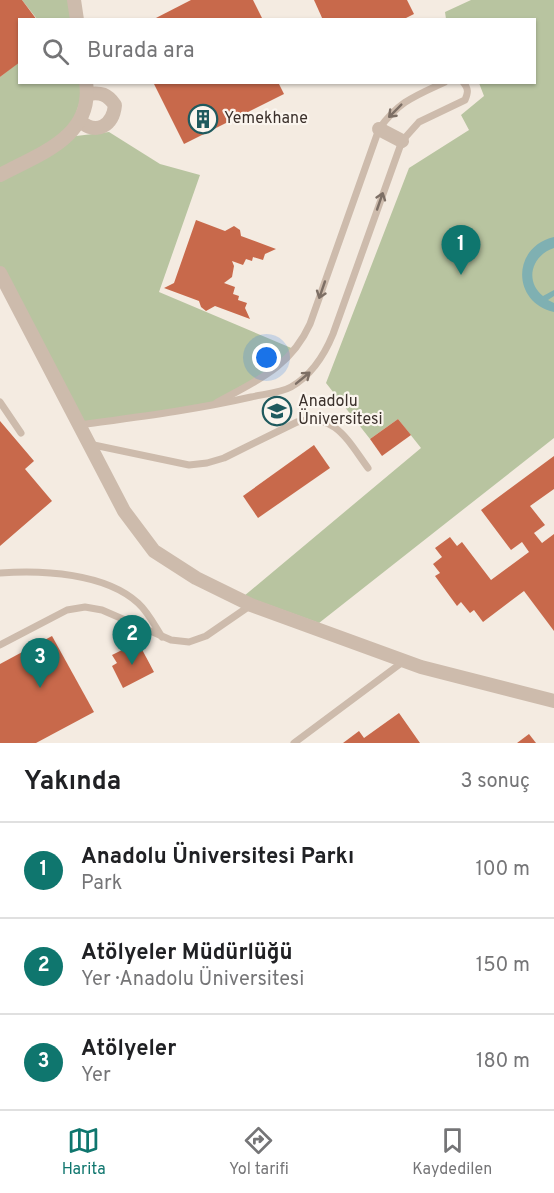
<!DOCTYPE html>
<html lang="tr">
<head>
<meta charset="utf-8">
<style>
	body { margin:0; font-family:Overpass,sans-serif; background:#f6f6f6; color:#202124 }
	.you { position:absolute; left:267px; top:358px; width:21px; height:21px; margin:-15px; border:4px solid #fff; border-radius:50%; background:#1a73e8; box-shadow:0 0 0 9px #1a73e833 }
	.badge { display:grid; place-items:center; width:39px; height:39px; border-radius:50%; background:#0f766e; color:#fff; font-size:20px; font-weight:700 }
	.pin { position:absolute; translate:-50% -50px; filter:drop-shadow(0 2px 3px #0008) }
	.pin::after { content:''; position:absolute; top:32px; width:21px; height:18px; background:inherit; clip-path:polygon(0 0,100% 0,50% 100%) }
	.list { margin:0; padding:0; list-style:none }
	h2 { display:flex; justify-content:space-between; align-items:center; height:78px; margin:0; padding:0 24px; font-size:26px }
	h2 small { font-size:20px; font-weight:400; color:#757577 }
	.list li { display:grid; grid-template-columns:39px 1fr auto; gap:18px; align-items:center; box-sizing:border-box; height:96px; padding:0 24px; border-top:2px solid #e0e0e0 }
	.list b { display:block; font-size:22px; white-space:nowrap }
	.list p { margin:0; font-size:20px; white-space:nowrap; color:#757577 }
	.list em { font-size:20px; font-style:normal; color:#757577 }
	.icon { flex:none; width:33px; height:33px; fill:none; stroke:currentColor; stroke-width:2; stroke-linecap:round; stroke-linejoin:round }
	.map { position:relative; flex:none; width:554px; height:743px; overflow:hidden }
	.search { position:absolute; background:#fff; box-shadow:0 2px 4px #0004; left:18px; right:18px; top:18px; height:66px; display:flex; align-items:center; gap:15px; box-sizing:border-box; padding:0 21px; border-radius:0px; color:#757577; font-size:22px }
	.sheet { height:366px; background:#fff }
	nav { display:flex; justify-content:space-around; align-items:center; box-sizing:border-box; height:84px; border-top:2px solid #e0e0e0; background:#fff; font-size:16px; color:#757577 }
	nav a { display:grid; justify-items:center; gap:3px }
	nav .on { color:#0f766e }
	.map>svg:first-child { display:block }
</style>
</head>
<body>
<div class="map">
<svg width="554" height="743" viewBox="0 0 554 743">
	<rect width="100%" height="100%" fill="#f4ebe1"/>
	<g fill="#b8c4a0">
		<polygon points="22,0 74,0 77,19 37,19"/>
		<polygon points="471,0 554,0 554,438 319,623 244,596 421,448 398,419 370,439 326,383 409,168 469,130 461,115 484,96 479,83 534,82 534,20 446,19 445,12"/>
		<polygon points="19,62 20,82 86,83 68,137 109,132 160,164 200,175 159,292 296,350 286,361 208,407 79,425 0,273 0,77"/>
	</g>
	<path fill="#7fb0b2" d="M554,237V248C532,255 524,281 543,296L554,290V296L548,300L554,303V312C512,303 511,247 554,237Z"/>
	<g fill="#c8694b">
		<polygon points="0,0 22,0 37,20 20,20 20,62 0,77"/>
		<polygon points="191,0 253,0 263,20 152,20"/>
		<polygon points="314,0 407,0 414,14 402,20 323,20"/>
		<polygon points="153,82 278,82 284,94 184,144"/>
		<polygon points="196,220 225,231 234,226 240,230 241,236 276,249 265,254 263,260 253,257 252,261 246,259 243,265 232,261 234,266 232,277 224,283 235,287 233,294 239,296 238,300 247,303 245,308 250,319 215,306 206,311 201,307 199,301 164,288 174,283"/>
		<polygon points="398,419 411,435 382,456 370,439"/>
		<polygon points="0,421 34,461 25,469 52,501 0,546"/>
		<polygon points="314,445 330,468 258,518 243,496"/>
		<polygon points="554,456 554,489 530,506 545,525 534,533 542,543 554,534 554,631 524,591 483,622 474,610 470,613 461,602 457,606 435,576 440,573 433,564 442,557 435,548 450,537 457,546 462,542 491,580 529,552 522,542 511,550 481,510"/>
		<polygon points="52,636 94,712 36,743 0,743 0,664"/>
		<polygon points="138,642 154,672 123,688 112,666 117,663 112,655"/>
		<polygon points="399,713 420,743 343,743 359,731 364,738"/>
		<polygon points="529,734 536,743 517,743"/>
	</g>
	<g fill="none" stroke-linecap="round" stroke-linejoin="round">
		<g stroke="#cdbbac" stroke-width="7">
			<polyline points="0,402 21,433"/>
			<path d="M216,403C256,381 290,368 310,324L379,129C399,101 415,96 445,82"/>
			<path d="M79,425C137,417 194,410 251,397C264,394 280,393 291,387C312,375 324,356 333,334L402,141L419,122L465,100C468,93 469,89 463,82"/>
			<path d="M89,444L189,465L207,463L224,458L297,422C335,412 348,441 368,468"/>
			<path d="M0,573C43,570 105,573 138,603C148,612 155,626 162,637"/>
			<polyline points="0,645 67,610 85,607 102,610 171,640 189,642 206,636 251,605"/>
			<polyline points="294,743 404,661"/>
		</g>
		<g stroke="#cdbbac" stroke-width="14">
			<polyline points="74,0 77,20"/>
			<path d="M80,121C97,136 113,125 115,105C107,94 101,92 88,94"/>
			<polyline points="379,129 402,141"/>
			<path d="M0,175C39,154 94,137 86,82"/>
			<polyline points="0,273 124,511 154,551 196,578 251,605 421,667 554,701"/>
		</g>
	</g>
	<defs><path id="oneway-shaft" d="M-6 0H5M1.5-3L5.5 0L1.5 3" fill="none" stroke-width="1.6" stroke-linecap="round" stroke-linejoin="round" transform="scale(1.5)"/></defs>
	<g stroke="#7d6f65">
		<use href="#oneway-shaft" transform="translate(395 111) rotate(135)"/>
		<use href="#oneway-shaft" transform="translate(380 201) rotate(-71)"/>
		<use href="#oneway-shaft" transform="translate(322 290) rotate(109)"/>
		<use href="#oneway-shaft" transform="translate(303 378) rotate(-39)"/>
	</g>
	<defs>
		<g id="building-ring" transform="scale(1.5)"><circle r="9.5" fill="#fbf5ee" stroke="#1f5a5e" stroke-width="1.5"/><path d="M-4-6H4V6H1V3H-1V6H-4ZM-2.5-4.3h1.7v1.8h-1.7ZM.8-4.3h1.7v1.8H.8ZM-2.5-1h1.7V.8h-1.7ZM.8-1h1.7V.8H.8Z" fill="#1f5a5e"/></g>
		<g id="university-ring" transform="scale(1.5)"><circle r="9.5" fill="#fbf5ee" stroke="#1f5a5e" stroke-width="1.5"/><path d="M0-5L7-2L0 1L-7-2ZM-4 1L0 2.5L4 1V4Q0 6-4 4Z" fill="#1f5a5e"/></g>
	</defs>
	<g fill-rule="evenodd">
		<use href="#building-ring" x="203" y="119"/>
		<use href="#university-ring" x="277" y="411"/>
	</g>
	<g text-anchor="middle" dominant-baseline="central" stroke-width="4.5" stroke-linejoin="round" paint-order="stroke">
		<g font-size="16" fill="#3b302b" stroke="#fbf5ee" text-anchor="start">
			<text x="224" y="119">Yemekhane</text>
			<text x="298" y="402">Anadolu<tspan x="298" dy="18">Üniversitesi</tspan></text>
		</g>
	</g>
</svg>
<div class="you"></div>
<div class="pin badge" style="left:461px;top:275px">1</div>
<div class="pin badge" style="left:132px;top:665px">2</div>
<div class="pin badge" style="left:40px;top:688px">3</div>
<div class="search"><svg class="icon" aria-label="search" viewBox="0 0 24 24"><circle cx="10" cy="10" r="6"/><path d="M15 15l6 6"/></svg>Burada ara</div>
</div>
<section class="sheet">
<h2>Yakında<small>3 sonuç</small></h2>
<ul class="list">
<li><span class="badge">1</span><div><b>Anadolu Üniversitesi Parkı</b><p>Park</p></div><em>100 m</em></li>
<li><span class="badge">2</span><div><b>Atölyeler Müdürlüğü</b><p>Yer · Anadolu Üniversitesi</p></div><em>150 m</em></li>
<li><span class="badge">3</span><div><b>Atölyeler</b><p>Yer</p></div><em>180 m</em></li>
</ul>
</section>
<nav>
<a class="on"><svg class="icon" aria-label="map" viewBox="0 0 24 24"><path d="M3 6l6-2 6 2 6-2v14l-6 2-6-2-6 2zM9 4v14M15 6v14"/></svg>Harita</a>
<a><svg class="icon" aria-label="directions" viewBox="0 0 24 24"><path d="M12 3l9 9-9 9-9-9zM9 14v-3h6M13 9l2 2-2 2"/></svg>Yol tarifi</a>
<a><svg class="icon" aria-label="saved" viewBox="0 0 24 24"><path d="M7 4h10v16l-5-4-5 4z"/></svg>Kaydedilen</a>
</nav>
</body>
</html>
